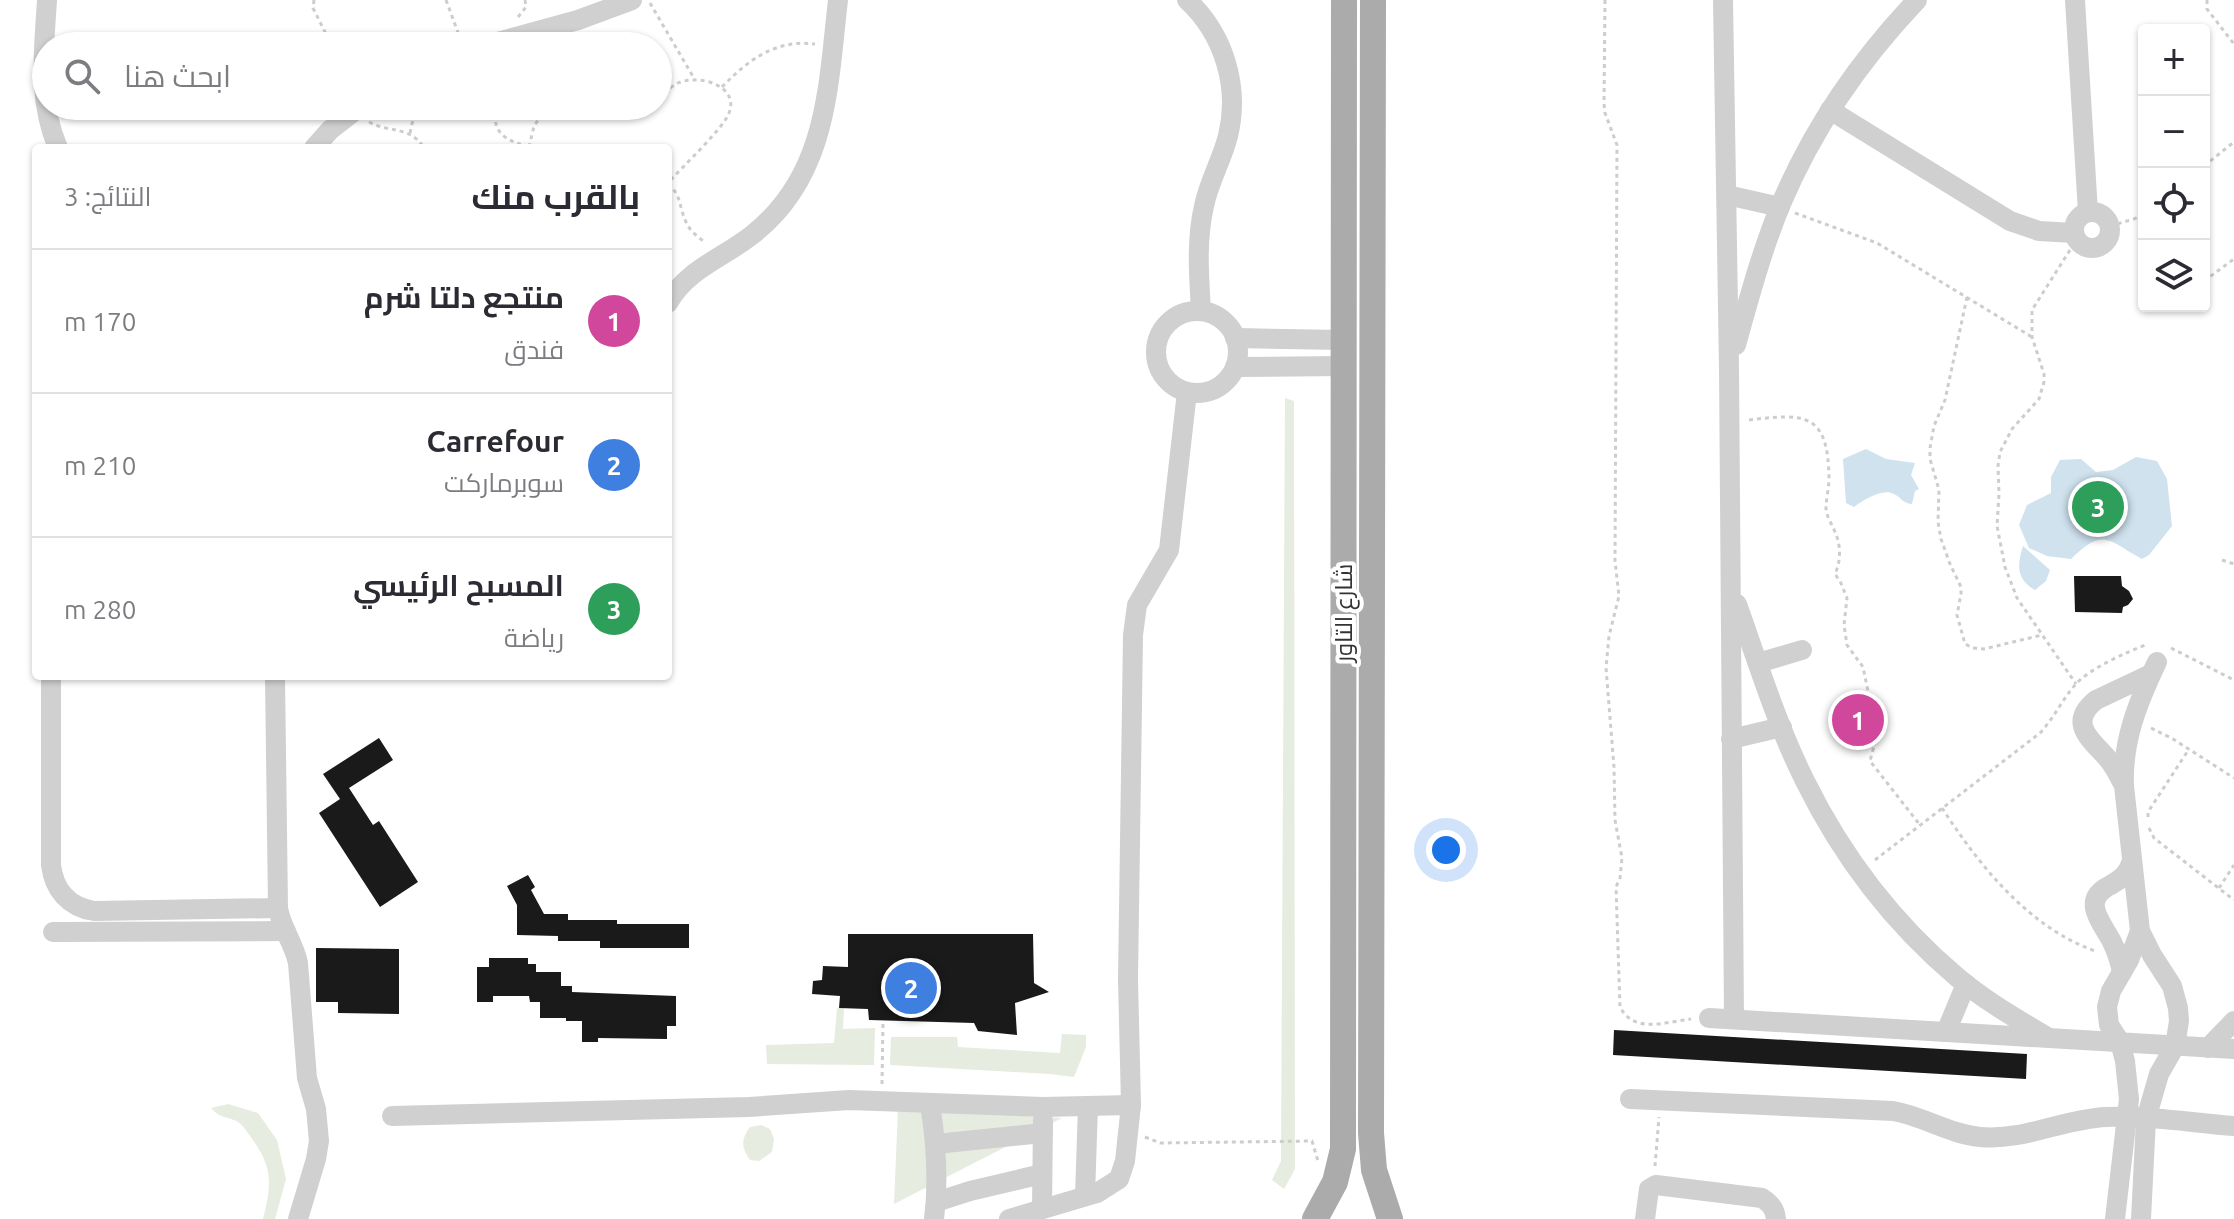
<!DOCTYPE html>
<html lang="ar">
<head>
<meta charset="utf-8">
<style>
	body { margin:0; font-family:Ubuntu,Cairo,sans-serif; background:#f7f7f7; color:#2b2b33; direction:rtl }
	.controls { position:absolute; right:24px; top:24px; display:grid; overflow:hidden; border-radius:8px; box-shadow:0 2px 6px #0004 }
	.controls button { width:72px; height:72px; display:grid; place-items:center; padding:0; border:0; border-bottom:2px solid #e1e1e2; background:#fff; color:#2b2b33; font:40px sans-serif }
	.you { position:absolute; left:1446px; top:850px; width:28px; height:28px; margin:-20px; border:6px solid #fff; border-radius:50%; background:#1a73e8; box-shadow:0 0 0 12px #1a73e833 }
	.badge { display:grid; place-items:center; width:52px; height:52px; border-radius:50%; background:#e63946; color:#fff; font-size:26px; font-weight:700 }
	.pin { position:absolute; translate:-50% -50%; border:4px solid #fff; box-shadow:0 2px 8px #0006 }
	.list { margin:0; padding:0; list-style:none }
	h2 { display:flex; justify-content:space-between; align-items:center; height:104px; margin:0; padding:0 32px; font-size:34px }
	h2 small { font-size:26px; font-weight:400; color:#7c7c81 }
	.list li { display:grid; grid-template-columns:52px 1fr auto; gap:24px; align-items:center; box-sizing:border-box; height:144px; padding:0 32px; border-top:2px solid #e1e1e2 }
	.list b { display:block; font-size:30px; white-space:nowrap }
	.list p { margin:0; font-size:26px; white-space:nowrap; color:#7c7c81 }
	.list em { font-size:26px; font-style:normal; color:#7c7c81 }
	.icon { flex:none; width:44px; height:44px; fill:none; stroke:currentColor; stroke-width:2; stroke-linecap:round; stroke-linejoin:round }
	.map { position:relative; flex:none; width:2234px; height:1219px; overflow:hidden; direction:ltr }
	.search { position:absolute; background:#fff; box-shadow:0 2px 6px #0004; left:32px; top:32px; width:640px; height:88px; display:flex; align-items:center; gap:20px; box-sizing:border-box; padding:0 28px; border-radius:44px; color:#7c7c81; font-size:30px }
	.panel { position:absolute; background:#fff; box-shadow:0 2px 6px #0004; left:32px; top:144px; width:640px; height:536px; border-radius:8px; direction:rtl }
	.map>svg:first-child { display:block }
</style>
</head>
<body>
<div class="map">
<svg width="2234" height="1219" viewBox="0 0 2234 1219">
	<rect width="100%" height="100%" fill="#fff"/>
	<g fill="#e6ecdf">
		<polygon points="1285,398 1294,401 1295,1169 1284,1189 1272,1180 1281,1161"/>
		<polygon points="837,1008 844,1008 843,1029 875,1028 874,1065 767,1064 766,1045 834,1043"/>
		<polygon points="1062,1034 1086,1035 1086,1047 1074,1077 1050,1074 890,1065 891,1037 957,1037 958,1047 1060,1053"/>
		<path d="M228,1104L258,1113L277,1140L286,1179L275,1219H263C272,1184 273,1166 250,1136C247,1132 243,1125 238,1122C226,1115 222,1120 211,1108Z"/>
		<polygon points="898,1109 1062,1118 894,1204"/>
		<path d="M761,1125L770,1129L774,1139L772,1152L759,1161L750,1160C741,1147 741,1139 750,1127Z"/>
	</g>
	<g fill="#cfe2ee">
		<path d="M1866,449L1886,459L1915,463L1911,475L1919,489L1915,491L1912,504C1902,503 1902,498 1894,494C1882,488 1864,500 1854,507L1846,503L1843,459Z"/>
		<path d="M2136,457L2157,461L2167,479L2172,526L2149,555L2142,559C2107,540 2104,527 2071,559L2047,556L2029,548L2019,525L2027,505L2051,493V477L2060,460L2081,459L2096,472L2113,470Z"/>
		<path d="M2023,546L2050,570L2046,581L2035,590C2016,579 2017,565 2023,546Z"/>
	</g>
	<g fill="#1a1a1a">
		<polygon points="2074,576 2121,576 2122,586 2129,591 2133,599 2128,605 2123,607 2122,613 2075,612"/>
		<polygon points="379,738 393,760 349,788 373,825 379,821 418,882 380,907 319,813 340,799 323,774"/>
		<polygon points="528,875 535,887 531,890 544,914 568,914 568,920 617,920 617,924 689,924 689,948 600,948 600,941 558,941 558,936 517,935 517,905 507,886"/>
		<polygon points="848,934 1033,934 1034,983 1049,992 1015,1003 1017,1035 978,1031 974,1023 869,1020 868,1009 839,1008 840,996 812,994 813,981 822,980 823,966 848,967"/>
		<polygon points="316,948 399,949 399,1014 338,1013 338,1002 316,1002"/>
		<polygon points="489,958 528,958 528,964 536,964 536,972 561,972 561,986 572,986 572,992 676,996 676,1026 667,1026 667,1039 598,1038 598,1042 582,1042 582,1021 566,1021 566,1018 540,1018 540,1002 530,1002 529,996 493,996 493,1002 477,1002 477,967 489,967"/>
		<polygon points="1614,1030 2027,1054 2026,1079 1613,1055"/>
	</g>
	<g fill="none" stroke-linecap="round" stroke-linejoin="round">
		<g stroke="#cdcdcd" stroke-width="3" stroke-dasharray="4 4" stroke-linecap="butt">
			<polyline points="314,0 313,8 332,46"/>
			<polyline points="446,0 463,46"/>
			<path d="M1605,0L1604,104L1605,113L1617,145L1615,561L1619,596L1609,636L1606,668L1614,767L1615,820L1622,858L1620,878L1616,887L1620,1007C1634,1034 1665,1022 1691,1019"/>
			<polyline points="2207,0 2207,9 2234,44"/>
			<polyline points="650,3 695,80"/>
			<polyline points="518,17 526,7 525,0"/>
			<polyline points="595,34 599,46"/>
			<path d="M722,87C748,60 776,39 815,44"/>
			<path d="M658,98C664,93 671,87 678,83C698,74 740,85 729,113C723,129 681,168 668,183"/>
			<path d="M496,106C490,136 510,142 534,148"/>
			<path d="M369,122C392,134 409,125 424,148"/>
			<polyline points="410,133 416,106"/>
			<polyline points="529,147 534,126 548,106"/>
			<polyline points="2204,166 2234,142"/>
			<path d="M668,184C682,195 679,209 687,224C691,232 699,238 706,243"/>
			<polyline points="1795,213 1877,243 2032,337"/>
			<polyline points="2110,226 2134,219 2144,214"/>
			<polyline points="2070,250 2032,310 2032,337 2044,374 2044,382 2039,399 2012,429 2000,452 1998,466 1999,494 1997,526 2005,567 2017,598 2076,684"/>
			<polyline points="2204,281 2234,259"/>
			<polyline points="1967,297 1945,400 1934,426 1930,448 1930,459 1939,490 1938,522 1941,539 1950,564 1961,587 1961,594 1957,615 1965,644 1973,648 1984,649 2042,635"/>
			<path d="M1749,420C1806,413 1828,413 1829,478C1829,488 1826,499 1826,509C1827,518 1832,524 1835,532C1841,545 1841,561 1835,574L1840,581L1847,598L1844,625L1847,645L1863,667L1868,691L1876,712L1878,731L1870,761L1920,825"/>
			<polyline points="2222,560 2234,564"/>
			<polyline points="2171,648 2234,680"/>
			<polyline points="2151,728 2173,739 2234,778"/>
			<path d="M1942,808C1979,865 2028,927 2095,951"/>
			<polyline points="2148,817 2148,812 2189,749"/>
			<polyline points="2149,828 2154,838 2234,900"/>
			<path d="M1875,860L2040,733C2054,718 2062,700 2075,685C2090,668 2127,652 2148,644"/>
			<polyline points="2219,888 2234,865"/>
			<polyline points="882,1084 883,1021"/>
			<polyline points="1145,1137 1160,1143 1312,1141 1318,1161"/>
			<polyline points="1655,1166 1659,1117"/>
		</g>
		<g stroke="#d0d0d0" stroke-width="20">
			<path d="M47,0C44,51 37,99 58,148"/>
			<path d="M1187,0C1224,34 1240,87 1228,136C1222,160 1209,181 1204,206C1196,241 1199,276 1201,311"/>
			<polyline points="1723,0 1729,369 1734,1019"/>
			<polyline points="2075,0 2088,212"/>
			<polyline points="483,46 578,20 632,0"/>
			<polyline points="1830,110 2010,221 2039,231 2074,233"/>
			<polyline points="314,148 330,130 361,106"/>
			<polyline points="1727,195 1780,207"/>
			<circle cx="2092" cy="230" r="18"/>
			<path d="M668,303C687,269 723,258 752,235C828,176 828,86 838,0"/>
			<circle cx="1197" cy="352" r="41"/>
			<polyline points="1235,338 1343,340"/>
			<path d="M1736,345C1749,298 1762,250 1781,204C1813,128 1860,60 1917,0"/>
			<polyline points="1235,367 1343,366"/>
			<path d="M1737,604C1758,663 1777,725 1805,781C1842,856 1893,923 1957,977C1985,1001 2017,1019 2049,1038"/>
			<polyline points="1758,663 1802,650"/>
			<path d="M51,676V865C54,890 69,907 94,911L278,908"/>
			<path d="M275,676L278,908C281,928 294,943 298,963L307,1078L316,1109L319,1141L316,1159L298,1219"/>
			<polyline points="1731,739 1782,727"/>
			<path d="M2122,782C2118,774 2114,766 2108,759C2093,741 2066,724 2096,700L2151,674"/>
			<polyline points="53,932 286,931"/>
			<path d="M2122,972C2120,962 2117,952 2112,942C2103,924 2081,902 2107,887C2120,880 2128,875 2132,860"/>
			<polyline points="1709,1018 2234,1049"/>
			<polyline points="1946,1032 1966,984"/>
			<polyline points="2208,1048 2234,1021"/>
			<path d="M1630,1099L1893,1111C1923,1116 1949,1134 1980,1137C2024,1141 2063,1119 2106,1117C2145,1115 2194,1123 2234,1126"/>
			<path d="M930,1104C936,1142 939,1180 934,1219"/>
			<polyline points="392,1116 749,1107 849,1100 1043,1107 1131,1105"/>
			<polyline points="936,1144 1043,1133"/>
			<polyline points="1085,1196 1088,1106"/>
			<polyline points="936,1202 970,1191 1042,1174"/>
			<polyline points="1042,1209 1043,1121"/>
			<polyline points="1009,1219 1097,1193 1119,1179 1125,1161 1131,1105 1128,979 1133,635 1137,605 1169,550 1187,392"/>
			<path d="M1645,1219L1649,1189L1656,1185L1762,1198C1771,1204 1775,1209 1776,1219"/>
			<polyline points="2115,1219 2129,1099 2125,1061 2120,1042 2109,1025 2107,1007 2111,991 2129,960 2140,931"/>
			<path d="M2141,1219L2146,1119L2159,1074L2175,1046L2179,1021L2178,1008L2172,986L2152,955L2140,931L2124,786C2122,741 2138,702 2157,662"/>
		</g>
		<g stroke="#ababab" stroke-width="26">
			<polyline points="1373,0 1371,1133 1374,1170 1390,1219"/>
			<polyline points="1315,1219 1335,1182 1343,1149 1344,0"/>
		</g>
	</g>
	<g text-anchor="middle" dominant-baseline="central" stroke-width="8" stroke-linejoin="round" paint-order="stroke">
		<g font-size="24" fill="#333" stroke="#fff">
			<text transform="translate(1343 613) rotate(-90)">شارع التاور</text>
		</g>
	</g>
</svg>
<div class="controls">
<button>+</button>
<button>−</button>
<button><svg class="icon" aria-label="locate" viewBox="0 0 24 24"><circle cx="12" cy="12" r="6"/><path d="M12 2v4M12 18v4M2 12h4M18 12h4"/></svg></button>
<button><svg class="icon" aria-label="layers" viewBox="0 0 24 24"><path d="M12 4l9 5-9 5-9-5zM3 14l9 5 9-5"/></svg></button>
</div>
<div class="you"></div>
<div class="pin badge" style="left:1858px;top:720px;background:#d1479c">1</div>
<div class="pin badge" style="left:911px;top:988px;background:#3f7fe0">2</div>
<div class="pin badge" style="left:2098px;top:507px;background:#2e9e5b">3</div>
<div class="search"><svg class="icon" aria-label="search" viewBox="0 0 24 24"><circle cx="10" cy="10" r="6"/><path d="M15 15l6 6"/></svg>ابحث هنا</div>
<section class="panel">
<h2>بالقرب منك<small>النتائج: 3</small></h2>
<ul class="list">
<li><span class="badge" style="background:#d1479c">1</span><div><b>منتجع دلتا شرم</b><p>فندق</p></div><em>170 m</em></li>
<li><span class="badge" style="background:#3f7fe0">2</span><div><b>Carrefour</b><p>سوبرماركت</p></div><em>210 m</em></li>
<li><span class="badge" style="background:#2e9e5b">3</span><div><b>المسبح الرئيسي</b><p>رياضة</p></div><em>280 m</em></li>
</ul>
</section>
</div>
</body>
</html>
